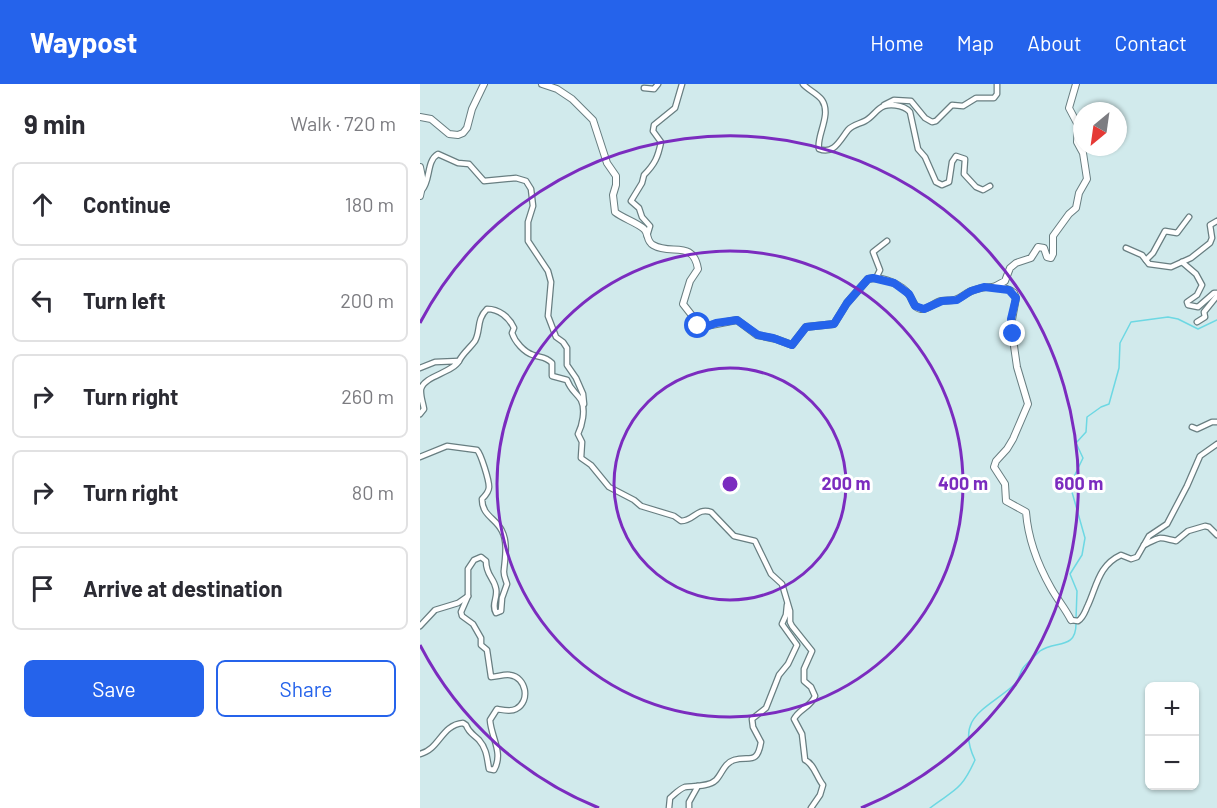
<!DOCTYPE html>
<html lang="en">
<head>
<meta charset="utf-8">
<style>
	body { margin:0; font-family:Barlow,sans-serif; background:#f2f2f3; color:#2b2b33 }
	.controls { position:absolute; right:18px; bottom:18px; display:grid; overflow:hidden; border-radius:9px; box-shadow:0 2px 4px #0004 }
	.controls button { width:54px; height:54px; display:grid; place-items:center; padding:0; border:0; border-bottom:2px solid #e1e1e2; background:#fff; color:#2b2b33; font:30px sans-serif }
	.compass { position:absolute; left:653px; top:18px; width:54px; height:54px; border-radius:50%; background:#fff; box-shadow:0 2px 4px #0004; rotate:209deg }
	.stop { position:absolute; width:18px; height:18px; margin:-14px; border:4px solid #2563eb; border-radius:50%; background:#fff }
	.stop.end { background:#2563eb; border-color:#fff; box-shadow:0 2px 6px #0008 }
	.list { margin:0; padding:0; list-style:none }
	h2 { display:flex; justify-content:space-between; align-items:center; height:78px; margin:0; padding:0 24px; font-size:26px }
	h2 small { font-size:20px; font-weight:400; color:#7c7c81 }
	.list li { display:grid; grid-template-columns:39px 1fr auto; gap:18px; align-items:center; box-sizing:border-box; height:84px; margin:0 12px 12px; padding:0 12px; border:2px solid #e1e1e2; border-radius:9px }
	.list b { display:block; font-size:22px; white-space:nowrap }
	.list em { font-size:20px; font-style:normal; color:#7c7c81 }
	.actions { display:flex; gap:12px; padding:18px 24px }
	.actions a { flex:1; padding:14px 0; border:2px solid #2563eb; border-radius:9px; text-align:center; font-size:21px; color:#2563eb }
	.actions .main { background:#2563eb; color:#fff }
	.icon { flex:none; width:33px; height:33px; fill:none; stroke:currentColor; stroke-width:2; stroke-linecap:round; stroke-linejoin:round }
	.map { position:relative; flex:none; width:797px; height:724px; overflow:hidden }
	header { display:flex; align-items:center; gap:36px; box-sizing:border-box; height:84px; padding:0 30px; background:#2563eb; color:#fff }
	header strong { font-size:28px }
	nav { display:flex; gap:33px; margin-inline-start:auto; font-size:21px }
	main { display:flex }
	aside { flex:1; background:#fff }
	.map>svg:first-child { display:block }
</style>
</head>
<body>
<header>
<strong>Waypost</strong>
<nav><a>Home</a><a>Map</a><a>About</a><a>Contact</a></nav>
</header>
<main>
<aside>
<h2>9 min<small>Walk · 720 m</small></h2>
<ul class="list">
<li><svg class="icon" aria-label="ahead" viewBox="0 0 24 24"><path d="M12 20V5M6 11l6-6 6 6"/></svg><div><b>Continue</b></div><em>180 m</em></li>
<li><svg class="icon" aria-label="left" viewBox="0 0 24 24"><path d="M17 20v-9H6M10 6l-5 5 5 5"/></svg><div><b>Turn left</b></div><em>200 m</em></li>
<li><svg class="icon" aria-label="right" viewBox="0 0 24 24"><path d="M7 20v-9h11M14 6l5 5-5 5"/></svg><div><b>Turn right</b></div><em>260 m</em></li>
<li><svg class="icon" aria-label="right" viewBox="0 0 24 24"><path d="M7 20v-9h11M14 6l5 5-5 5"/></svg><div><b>Turn right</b></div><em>80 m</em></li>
<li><svg class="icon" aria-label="arrive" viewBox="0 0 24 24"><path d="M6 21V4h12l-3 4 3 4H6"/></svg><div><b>Arrive at destination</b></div></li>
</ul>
<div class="actions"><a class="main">Save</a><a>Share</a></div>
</aside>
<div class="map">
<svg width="797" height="724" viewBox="0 0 797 724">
	<rect width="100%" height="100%" fill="#d1eaec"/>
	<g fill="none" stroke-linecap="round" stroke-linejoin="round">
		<g stroke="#6dd8e3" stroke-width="1.5">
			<polyline points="656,535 657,507 650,490 662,471 665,454 650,401 663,374 656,359 666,348 667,333 681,323 689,320 699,284 700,259 711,238 748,233 758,235 778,245 797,236"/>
			<path d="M510,724C535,705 541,707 555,676C534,632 568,625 595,600C599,596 600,588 603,584C608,578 615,572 620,567C635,556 656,566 656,540"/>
		</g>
		<g stroke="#687e81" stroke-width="7">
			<g id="street">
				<path d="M383,0C388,6 397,9 402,16C412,31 396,52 399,65C414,71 420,56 428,46C432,41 439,40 445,37C451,34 454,29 459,25C467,18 484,21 490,28L498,65L505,73L516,98L522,101L529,98L532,78L536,72L545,75L544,90L556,103L563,106L570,102"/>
				<polyline points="224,4 234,5 238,0"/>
				<polyline points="464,21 474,16 491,17 505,34 512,38 516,37 532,21 543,22 556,14 574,14 577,10 577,0"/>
				<path d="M2,106C11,96 6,77 18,70L38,79L49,80L64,97L96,94L106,97L111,105L113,122L108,138V157L128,187L131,198L128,232L136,253L143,258L147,264V281L156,294L163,310L164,320"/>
				<path d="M227,152L230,142L222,133L219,124L211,117L222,99L224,91C235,80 238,73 241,58L233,47L234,41L255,24L262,0"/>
				<polyline points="706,164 722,171 729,180 751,183 771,174 790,159 792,154 790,141 797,137"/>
				<polyline points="726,176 733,169 745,147 757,149 769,133"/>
				<polyline points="762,178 776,190 782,201 777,211 767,218 768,221 778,223 794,209 797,209"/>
				<polyline points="456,194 460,186 453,168 467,157"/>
				<polyline points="777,238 785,233 784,228 797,212"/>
				<path d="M39,277C43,269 50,264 55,257C61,246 56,236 67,225C79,225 89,233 94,244L92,249C95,258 104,268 113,271C121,274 125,272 132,279V292L147,296C151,307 156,308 161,316C166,326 162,342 158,350L162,358L161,374L171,381L189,403L214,416L221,422L254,432L261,437C274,437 277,423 291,428L314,452L335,457L351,490L362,500L370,527V538L372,542L392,567L384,585V597L391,603L395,612C391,623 379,625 374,635L382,650L385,676C394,680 396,692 403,701L400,711L391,724"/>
				<path d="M0,284L15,278L39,277C32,289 4,292 1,305C0,311 3,319 4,325L0,330"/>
				<polyline points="772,343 777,345 792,338 797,338"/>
				<path d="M0,373L27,362L57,366C61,370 69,396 69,403C69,408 65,412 62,415C62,432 76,434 82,447C88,459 85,474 84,486C83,491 86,496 87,500L82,514L81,527L76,529C71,520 78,514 76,505C74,493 66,492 66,477L61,473L54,476L48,485V512L41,528L42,532L53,540L61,554V561L67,566L71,593C77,593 84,590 90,591C106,593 111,617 96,625C91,628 83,626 77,625L70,636C71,653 84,669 74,686L69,685C67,675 67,665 59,656C53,650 49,649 46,641L43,639C21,641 20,665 0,670"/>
				<path d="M724,461C742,452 737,453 756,457L768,447L785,442L789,443L797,451"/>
				<path d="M651,536L658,537C664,533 665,527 668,521C677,501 679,481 701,471L711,475L717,473L729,452L747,440L767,402L780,372L797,360"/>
				<polyline points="0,542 15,526 38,519 48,512"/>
				<path d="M249,724L250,714C254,711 259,705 265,703C273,702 289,703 296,696C302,690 304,679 314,676C329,671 337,682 341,658L333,643L332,635L346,624L359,591L368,580L377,561L362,540L366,531L367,521"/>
				<polyline points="269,724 269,718 278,702"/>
			</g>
		</g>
		<g stroke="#687e81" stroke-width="8">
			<g id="secondary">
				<path d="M122,0L137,5L152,15L173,36L187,79L196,92V101L193,111L195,128C204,135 216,138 224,145C229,150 226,157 233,161C251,172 273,155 278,185L270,197L263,220L281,243L317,236L337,251L356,255L372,261L386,243L414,240L427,219L448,195C462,192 482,200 490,212C493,217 494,224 501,225C507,226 513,220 518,218C524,215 531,218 537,215C541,214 545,210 549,208C562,202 582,200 594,209L596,214L591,241L597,283L608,320L593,355L587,365L576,377L574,383L585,400L586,417L606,428C608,454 618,481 631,504C637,515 645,524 651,536"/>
				<polyline points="0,33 11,35 29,50 38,51 43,49 47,44 52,25 64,0"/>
				<polyline points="0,83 3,98 0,112"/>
				<polyline points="574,203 585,197 590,184 596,179 611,174 618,163 624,164 627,173 631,174 633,170 633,152 649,130 656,124 659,109 667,95 663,69 657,58 658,41 649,24 656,0"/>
			</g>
		</g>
		<use href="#street" stroke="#fff" stroke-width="4.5"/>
		<use href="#secondary" stroke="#fff" stroke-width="6"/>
	</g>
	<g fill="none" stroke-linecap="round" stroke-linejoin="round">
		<polyline stroke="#2563eb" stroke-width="8" points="278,242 283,244 296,239 317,236 338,251 353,254 372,261 386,243 414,240 427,219 448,195 453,194 474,199 489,210 495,222 504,225 522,217 537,216 551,207 564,203 589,206 596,214 591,235 593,250"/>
	</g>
	<g fill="none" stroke="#7b2cbf" stroke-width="3">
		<circle cx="310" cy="400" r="116"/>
		<circle cx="310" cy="400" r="233"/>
		<path d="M179 724A349 349 0 0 1 0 561M0 239A349 349 0 1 1 441 724"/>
	</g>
	<circle cx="310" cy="400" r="9" fill="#7b2cbf" stroke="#fff" stroke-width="3"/>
	<g font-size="18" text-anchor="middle" font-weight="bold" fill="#7b2cbf" stroke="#fff" stroke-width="6" stroke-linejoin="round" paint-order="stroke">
		<text x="426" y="406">200 m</text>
		<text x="543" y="406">400 m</text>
		<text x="659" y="406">600 m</text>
	</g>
</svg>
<div class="controls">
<button>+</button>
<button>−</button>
</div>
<svg class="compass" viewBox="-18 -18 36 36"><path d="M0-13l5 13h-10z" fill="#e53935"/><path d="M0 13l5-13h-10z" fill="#7c7c81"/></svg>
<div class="stop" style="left:278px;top:242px"></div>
<div class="stop end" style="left:593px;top:250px"></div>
</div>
</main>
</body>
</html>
